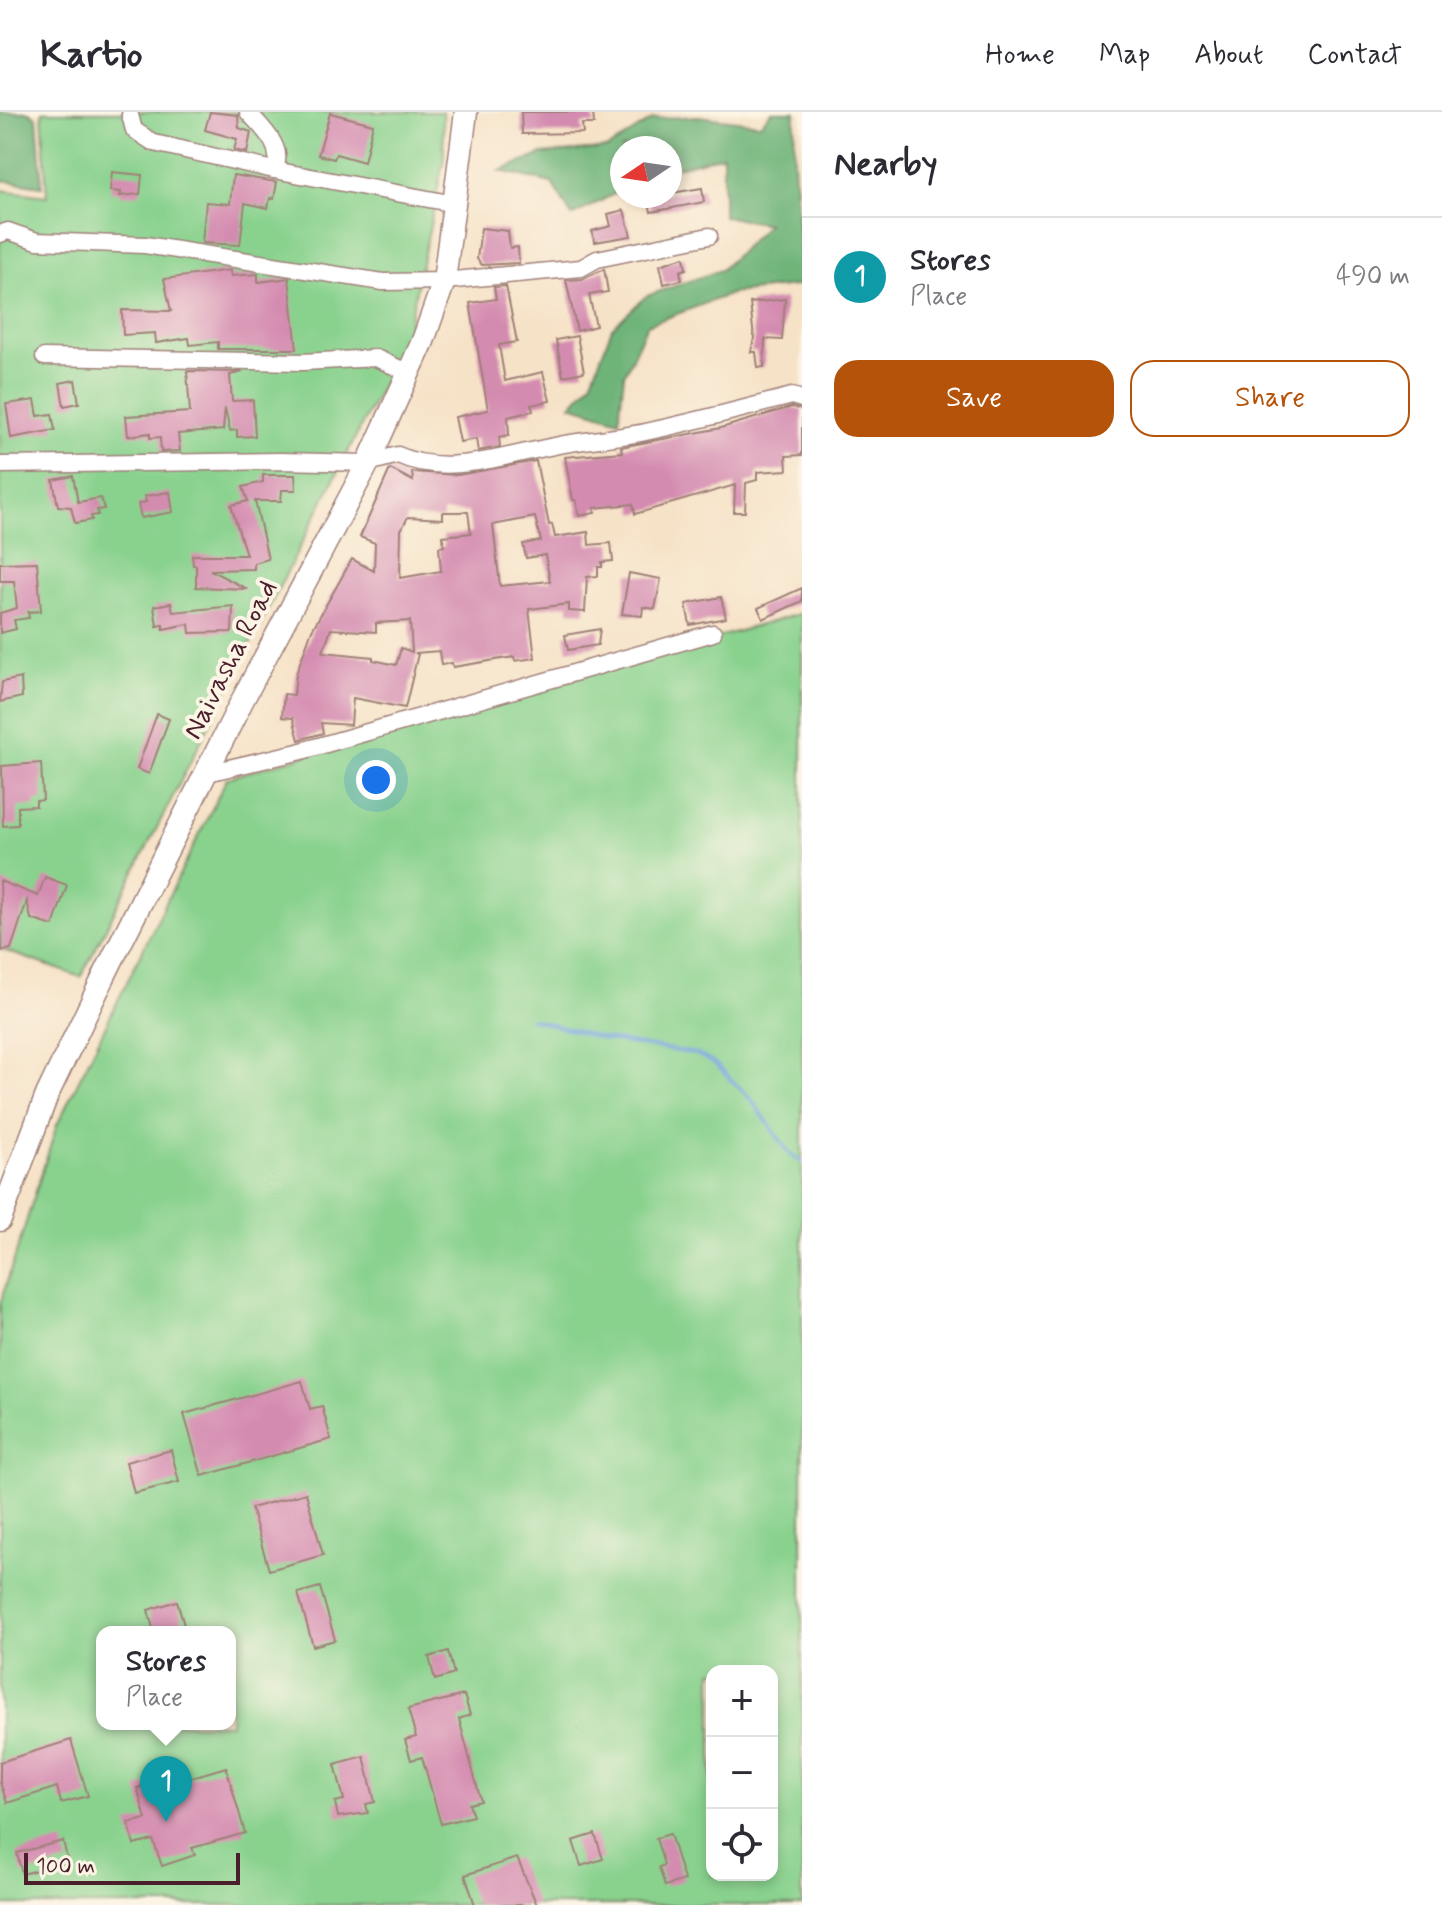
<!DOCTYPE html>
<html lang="en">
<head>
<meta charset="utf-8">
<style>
	body { margin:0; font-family:Mynerve,sans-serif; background:#f2f2f3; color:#2b2b33 }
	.controls { position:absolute; right:24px; bottom:24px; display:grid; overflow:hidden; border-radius:16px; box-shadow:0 4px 12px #0003 }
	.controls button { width:72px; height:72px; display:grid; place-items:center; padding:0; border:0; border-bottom:2px solid #e1e1e2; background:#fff; color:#2b2b33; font:40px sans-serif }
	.compass { position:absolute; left:610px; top:24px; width:72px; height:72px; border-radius:50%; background:#fff; box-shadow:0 4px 12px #0003; rotate:257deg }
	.scale { position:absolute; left:24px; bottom:20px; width:216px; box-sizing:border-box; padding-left:8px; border:4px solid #4a1f2b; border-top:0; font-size:22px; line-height:28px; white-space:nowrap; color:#4a1f2b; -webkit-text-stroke:6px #fcf5e5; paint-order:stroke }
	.you { position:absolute; left:376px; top:668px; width:28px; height:28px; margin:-20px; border:6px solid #fff; border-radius:50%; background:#1a73e8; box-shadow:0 0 0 12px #1a73e833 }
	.badge { display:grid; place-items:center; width:52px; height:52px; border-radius:50%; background:#b45309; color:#fff; font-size:26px; font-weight:700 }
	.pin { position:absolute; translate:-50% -66px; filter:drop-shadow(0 2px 4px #0008) }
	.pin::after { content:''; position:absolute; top:42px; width:28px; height:24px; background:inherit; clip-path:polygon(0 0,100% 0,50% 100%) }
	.popup { position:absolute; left:96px; top:1514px; width:140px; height:104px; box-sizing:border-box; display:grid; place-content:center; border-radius:16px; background:#fff; filter:drop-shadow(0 2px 6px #0005); font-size:26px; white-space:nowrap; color:#7c7c81 }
	.popup b { font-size:30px; color:#2b2b33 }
	.popup::after { content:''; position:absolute; left:50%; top:100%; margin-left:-16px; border:16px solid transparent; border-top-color:#fff }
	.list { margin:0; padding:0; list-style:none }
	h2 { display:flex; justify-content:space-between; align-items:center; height:104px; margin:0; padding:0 32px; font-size:34px }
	h2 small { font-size:26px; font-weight:400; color:#7c7c81 }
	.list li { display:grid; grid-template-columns:52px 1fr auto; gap:24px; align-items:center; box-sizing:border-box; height:120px; padding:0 32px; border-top:2px solid #e1e1e2 }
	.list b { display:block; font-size:30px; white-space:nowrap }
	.list p { margin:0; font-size:26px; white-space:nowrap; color:#7c7c81 }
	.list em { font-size:26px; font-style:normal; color:#7c7c81 }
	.actions { display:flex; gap:16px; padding:24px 32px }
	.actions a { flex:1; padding:18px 0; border:2px solid #b45309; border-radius:24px; text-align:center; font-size:28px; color:#b45309 }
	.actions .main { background:#b45309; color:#fff }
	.icon { flex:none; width:44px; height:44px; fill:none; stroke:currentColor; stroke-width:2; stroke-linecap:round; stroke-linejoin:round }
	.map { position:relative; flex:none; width:802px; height:1793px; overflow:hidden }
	header { display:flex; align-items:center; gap:48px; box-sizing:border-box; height:112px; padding:0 40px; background:#fff; border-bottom:2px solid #e1e1e2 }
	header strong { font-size:38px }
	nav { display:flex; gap:44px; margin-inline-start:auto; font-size:28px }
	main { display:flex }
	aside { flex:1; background:#fff }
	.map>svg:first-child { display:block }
</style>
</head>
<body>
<header>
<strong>Kartio</strong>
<nav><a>Home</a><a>Map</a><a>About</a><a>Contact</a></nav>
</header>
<main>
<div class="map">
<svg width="802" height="1793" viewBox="0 0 802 1793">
	<rect width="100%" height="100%" fill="#fcf5e5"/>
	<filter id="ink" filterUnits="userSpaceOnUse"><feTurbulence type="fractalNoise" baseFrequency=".0125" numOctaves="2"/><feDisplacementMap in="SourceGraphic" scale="16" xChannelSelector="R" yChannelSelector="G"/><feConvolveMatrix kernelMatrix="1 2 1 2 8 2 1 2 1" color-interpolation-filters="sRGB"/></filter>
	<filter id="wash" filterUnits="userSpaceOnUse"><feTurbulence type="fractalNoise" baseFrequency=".006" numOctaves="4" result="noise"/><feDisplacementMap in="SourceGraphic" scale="32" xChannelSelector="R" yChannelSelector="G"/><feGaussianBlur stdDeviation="1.8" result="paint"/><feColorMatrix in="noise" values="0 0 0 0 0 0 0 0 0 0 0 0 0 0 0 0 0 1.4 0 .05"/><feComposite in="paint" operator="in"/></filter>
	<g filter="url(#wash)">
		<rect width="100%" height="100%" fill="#f6e2c7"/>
		<g fill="#89d28e" stroke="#6a785c" stroke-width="2" fill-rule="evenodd">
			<polygon points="42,0 443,0 444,47 406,226 81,865 0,837 0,78 47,84"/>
			<path d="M802,501V1793H0V1192L57,1013L227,666ZM102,1520H230V1612H102ZM712,1559H772V1763H712Z"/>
		</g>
		<g fill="#6eb479" stroke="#5c6a52" stroke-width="2">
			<polygon points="0,0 29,0 37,6 42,74 0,68"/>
			<polygon points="772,0 795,0 794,50 802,173 733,181 647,213 624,263 619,308 571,293 591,271 612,216 646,184 721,158 768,112 723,104 723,43 670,57 670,36 622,36 622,78 572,104 552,71 500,59 542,42 608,36 653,7 698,4 760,12"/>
		</g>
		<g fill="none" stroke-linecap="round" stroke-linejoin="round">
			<polyline stroke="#6ea2da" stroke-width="4" points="531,907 604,927 696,942 714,951 751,987 790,1042 802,1050"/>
		</g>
		<g id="blocks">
			<g fill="#d48bb0" fill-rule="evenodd">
				<polygon points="210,0 238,3 239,16 251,20 247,41 234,38 237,27 205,18"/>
				<polygon points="521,0 593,0 594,12 582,12 583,21 522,22"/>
				<polygon points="330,1 373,12 364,50 336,42 334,47 318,43"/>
				<polygon points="112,60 142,63 140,82 120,84 121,80 110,79"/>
				<polygon points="233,63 277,70 274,87 270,86 268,96 245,91 240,133 202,131 206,90 230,92"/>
				<polygon points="702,76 704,90 651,100 648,85"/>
				<polygon points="624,98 631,124 595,130 592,119 611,114 608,102"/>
				<polygon points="481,116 508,119 510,136 518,135 519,151 482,153 477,147"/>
				<polygon points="684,145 686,157 680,159 682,168 664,172 660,153"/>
				<polygon points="604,157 608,180 589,183 596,214 577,219 566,168 583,167"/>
				<polygon points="230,158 231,164 258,162 258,170 289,166 297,237 218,237 218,230 190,233 189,226 156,231 155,221 123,223 122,198 171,199 164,167"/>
				<polygon points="506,174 517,230 499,233 505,269 543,260 550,289 531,293 533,299 508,305 509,323 499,325 500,335 478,339 476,327 460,330 455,305 488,298 470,191 496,187 494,175"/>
				<polygon points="785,187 782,228 765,227 764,255 758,256 756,240 751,240 754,226 750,191"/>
				<polygon points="577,224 584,260 563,264 556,228"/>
				<polygon points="187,259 243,260 230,263 232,289 253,288 255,324 237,325 237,318 230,319 225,296 223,318 178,322 180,339 161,340 160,325 150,326 150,321 128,324 126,304 190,300"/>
				<polygon points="75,268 79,291 64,294 60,271"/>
				<polygon points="35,288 38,304 52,302 55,318 11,326 6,292"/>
				<polygon points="792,295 802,298 802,343 786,344 787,358 757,360 757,368 746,371 745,400 734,400 735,373 635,402 633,392 594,396 595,401 579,404 576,388 573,388 565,345 622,340 621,335 721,316"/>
				<path d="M536,349L549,413L552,412L555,425L588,420L589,433L611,431L613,449L602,450V455H598V464L587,465L585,500L569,499V492L529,497L535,546L515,549L514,545L453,555L452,551L441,553L439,539L415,541L418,542L405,596L353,586L351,613L321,611L323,621L299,628L293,606L282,605L284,582L294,583L296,562L312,518L352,447L374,459L375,431L360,425L390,357L413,369L412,360L458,363ZM443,400H468L471,421L443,424L444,434L439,435L441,459L400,466L401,418L408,405L443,407ZM535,405L541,429L523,432L526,446L545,443L550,469L500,474L493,413ZM410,509L412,540L401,536L396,553L373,548V545L323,540L331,517L376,520V511Z"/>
				<polygon points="263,363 295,363 296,378 282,378 281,389 255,389 268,447 254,451 254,457 210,458 247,477 196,475 196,453 193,453 192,443 246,443 231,393 248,389 243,375 263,370"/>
				<polygon points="73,364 78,390 101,386 104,397 97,398 98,403 91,404 92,408 75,411 71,395 58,394 53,368"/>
				<polygon points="170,380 173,400 141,406 138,392 146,390 145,384"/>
				<polygon points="37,450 41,499 28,500 29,506 14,508 16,517 0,521 0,501 17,496 14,469 0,469 0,451"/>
				<polygon points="629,461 661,467 655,497 643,495 642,504 622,502"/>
				<polygon points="802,476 802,489 763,507 758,496"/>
				<polygon points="721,485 726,506 690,513 686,492"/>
				<polygon points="171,491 173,500 233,494 232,520 190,521 189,512 163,517 163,513 157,514 154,494"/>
				<polygon points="600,517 598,533 568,538 565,523"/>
				<polygon points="21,566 22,585 0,590 2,570"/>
				<polygon points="157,602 169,607 149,662 137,657"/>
				<polygon points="41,651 43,688 36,689 36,694 18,695 18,713 3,714 2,654"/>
				<polygon points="45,765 67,773 53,814 31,807 27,789 11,837 2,839 0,769 38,784"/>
				<polygon points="302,1269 310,1297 322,1294 331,1327 202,1364 184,1302"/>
				<polygon points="171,1338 179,1370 134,1381 126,1350"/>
				<polygon points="306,1381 323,1443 269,1458 251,1396"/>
				<polygon points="320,1475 335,1528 313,1534 298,1481"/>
				<polygon points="177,1489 186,1520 154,1520 148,1498"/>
				<polygon points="448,1539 454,1562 435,1568 429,1545"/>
				<polygon points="464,1583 470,1603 459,1607 481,1689 469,1692 473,1704 441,1712 422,1645 411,1648 405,1628 416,1625 408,1597"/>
				<polygon points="71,1628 88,1684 61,1691 57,1675 7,1691 0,1670 0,1650"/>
				<polygon points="364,1644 375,1690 366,1692 368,1701 338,1705 335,1690 344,1688 335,1652"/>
				<polygon points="226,1655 245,1721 192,1736 195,1743 162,1754 153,1728 134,1733 128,1711 146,1707 137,1676 170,1665 172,1671"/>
				<polygon points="595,1722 603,1747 581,1754 573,1729"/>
				<polygon points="670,1722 684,1768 665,1774 659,1755 664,1753 656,1726"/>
				<polygon points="63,1729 68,1750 22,1762 17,1741"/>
				<polygon points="517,1746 537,1793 475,1793 465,1763"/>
			</g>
		</g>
	</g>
	<g filter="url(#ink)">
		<use href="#blocks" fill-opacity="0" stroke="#a08079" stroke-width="2"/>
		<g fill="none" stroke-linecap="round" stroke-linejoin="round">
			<g stroke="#a08079" stroke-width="19">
				<g id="street">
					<path d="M248,0C262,16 286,36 274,58"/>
					<polyline points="130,3 134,18 154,31 274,58 455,92"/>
					<polyline points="0,122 8,119 37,129 145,133 383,170 444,169 581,156 597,147 709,124"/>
					<polyline points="44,245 303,250 376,246 409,261"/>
					<path d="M0,353L280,349L368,351L398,343C446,366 510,342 559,333C589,327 620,326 650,319C697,309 745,296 792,284L802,287"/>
					<polyline points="207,661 298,640 713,521"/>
				</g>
			</g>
			<g stroke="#a08079" stroke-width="25">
				<polyline id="secondary" points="0,1108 47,983 109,854 242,589 368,351 423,229 444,169 466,0"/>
			</g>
			<use href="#street" stroke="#fff" stroke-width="16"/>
			<use href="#secondary" stroke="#fff" stroke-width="22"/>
		</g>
	</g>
	<g text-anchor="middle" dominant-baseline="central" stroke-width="8" stroke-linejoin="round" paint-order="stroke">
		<g font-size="28" fill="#4a1f2b" stroke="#fcf5e5">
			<text transform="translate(231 548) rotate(-63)">Naivasha Road</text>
		</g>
	</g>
</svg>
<div class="controls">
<button>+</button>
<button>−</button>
<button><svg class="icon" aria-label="locate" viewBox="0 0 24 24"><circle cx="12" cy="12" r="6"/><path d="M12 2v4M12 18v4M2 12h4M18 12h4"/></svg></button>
</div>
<svg class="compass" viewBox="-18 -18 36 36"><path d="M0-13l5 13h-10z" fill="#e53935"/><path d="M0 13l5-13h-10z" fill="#7c7c81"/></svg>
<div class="scale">100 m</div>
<div class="you"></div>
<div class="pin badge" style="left:166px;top:1710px;background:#0f9aa8">1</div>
<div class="popup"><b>Stores</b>Place</div>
</div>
<aside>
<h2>Nearby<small></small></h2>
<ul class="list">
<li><span class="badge" style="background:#0f9aa8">1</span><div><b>Stores</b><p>Place</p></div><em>490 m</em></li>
</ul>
<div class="actions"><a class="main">Save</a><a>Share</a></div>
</aside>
</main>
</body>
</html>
